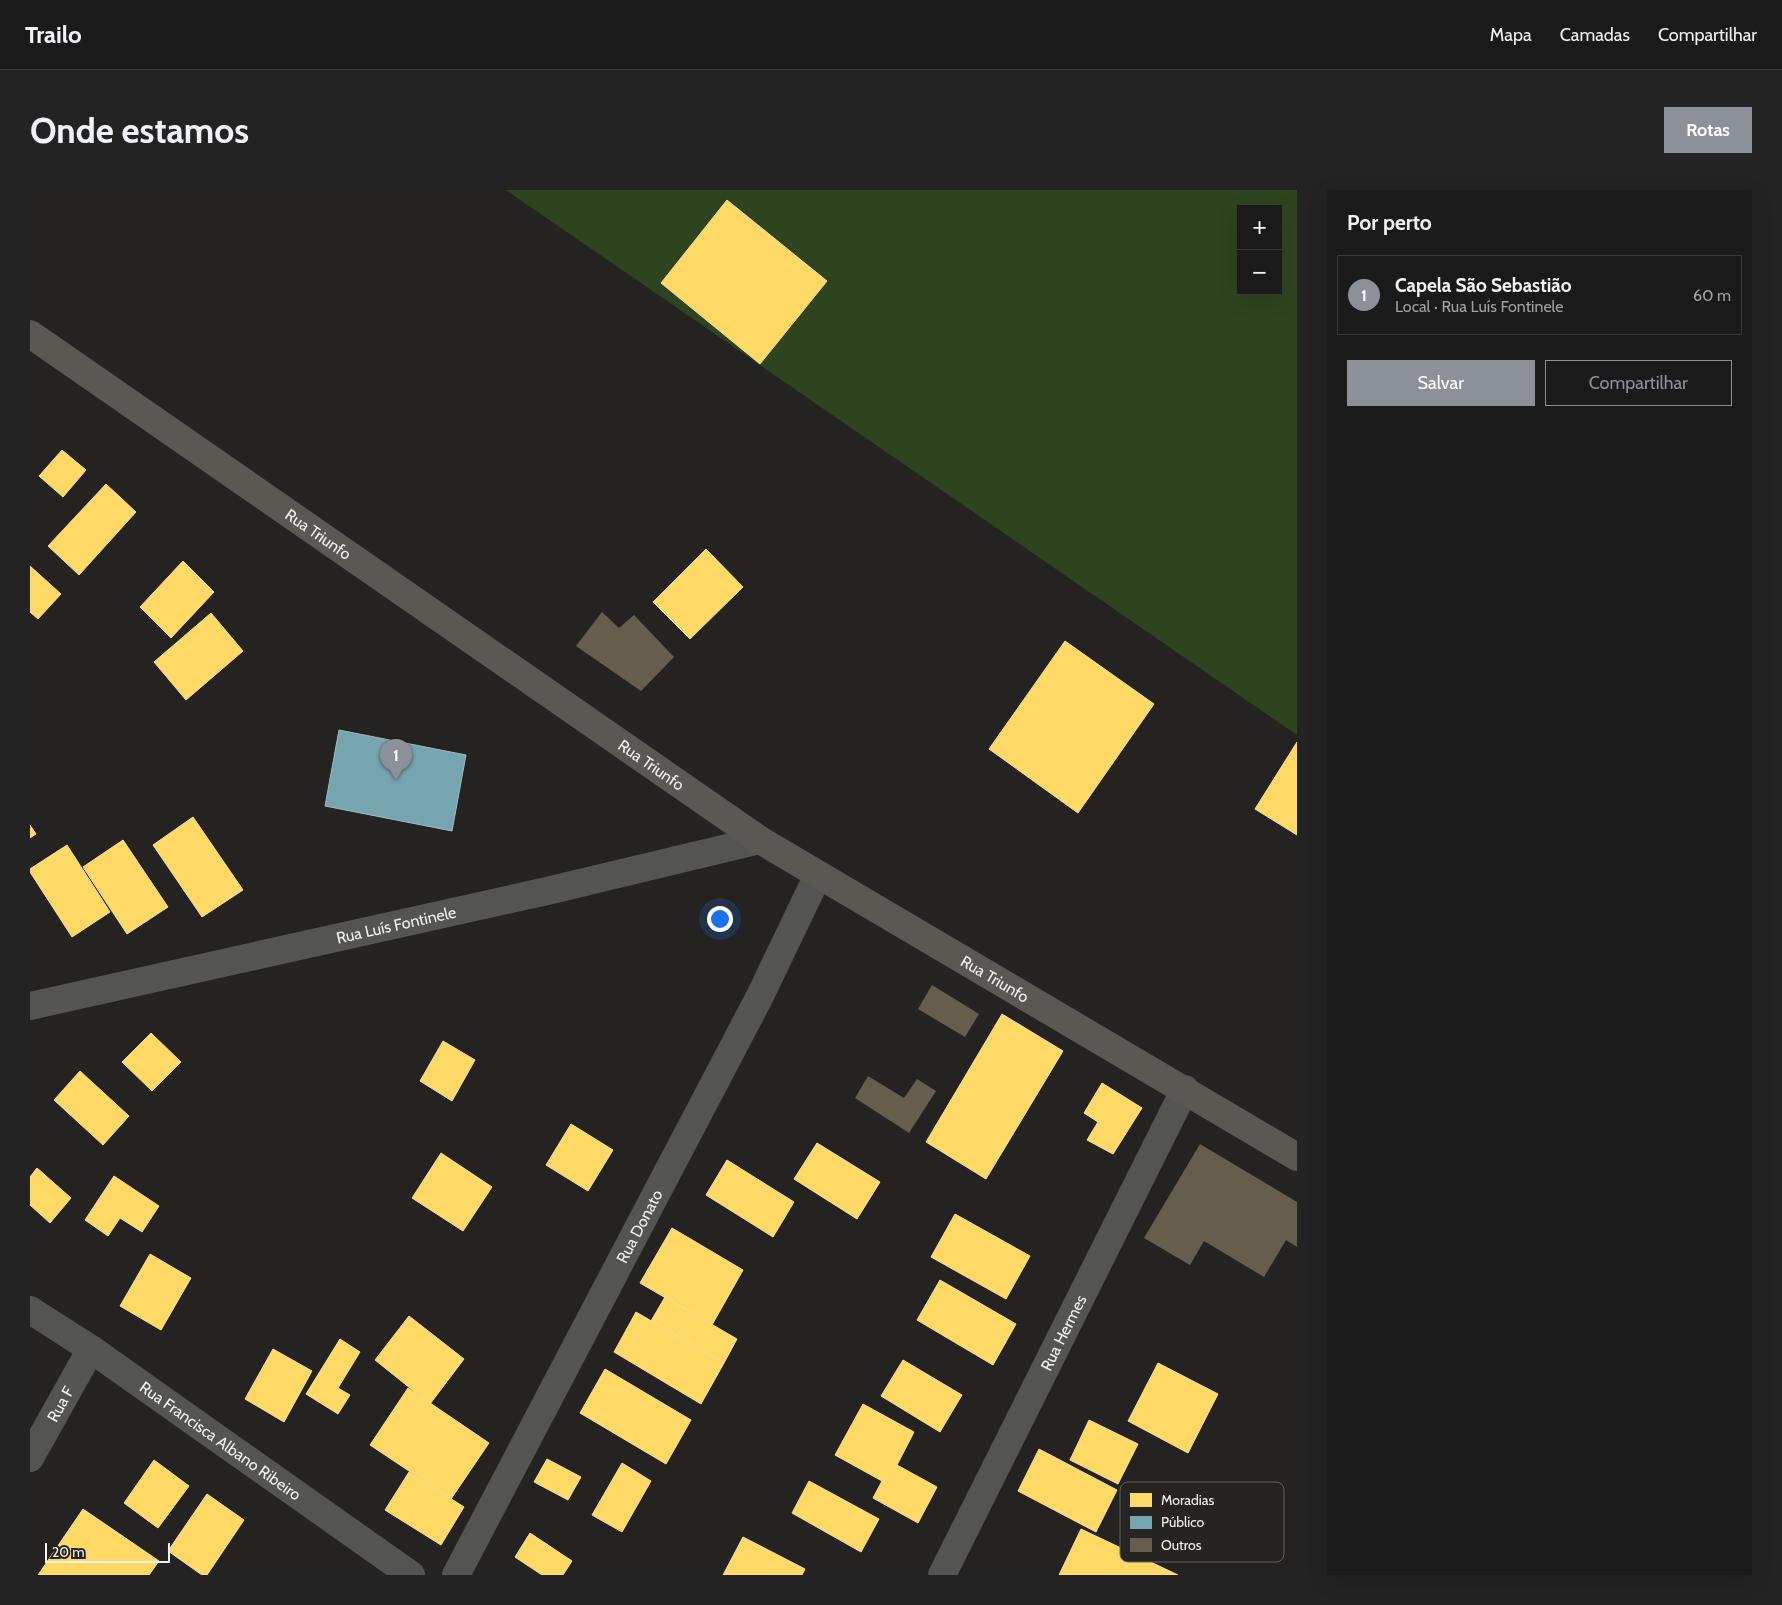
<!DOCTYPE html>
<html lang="pt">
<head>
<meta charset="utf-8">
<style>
	body { margin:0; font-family:Cabin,sans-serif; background:#242323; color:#f1f3f6 }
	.controls { position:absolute; right:15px; top:15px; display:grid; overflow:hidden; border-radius:0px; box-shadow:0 5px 20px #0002 }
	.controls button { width:45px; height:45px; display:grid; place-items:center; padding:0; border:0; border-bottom:1px solid #393839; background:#1b1a1a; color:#f1f3f6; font:25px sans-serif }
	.scale { position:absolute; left:15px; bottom:12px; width:125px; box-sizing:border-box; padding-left:5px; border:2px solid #f4f3f1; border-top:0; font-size:14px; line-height:18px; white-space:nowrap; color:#f4f3f1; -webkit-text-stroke:4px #252421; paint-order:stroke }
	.you { position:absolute; left:689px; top:728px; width:18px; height:18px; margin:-12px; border:4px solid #fff; border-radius:50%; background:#1a73e8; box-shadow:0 0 0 8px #1a73e833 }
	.badge { display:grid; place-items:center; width:32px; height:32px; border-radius:50%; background:#8c9099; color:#fff; font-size:16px; font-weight:700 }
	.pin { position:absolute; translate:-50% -41px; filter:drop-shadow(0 1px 2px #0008) }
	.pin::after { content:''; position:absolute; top:26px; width:18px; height:15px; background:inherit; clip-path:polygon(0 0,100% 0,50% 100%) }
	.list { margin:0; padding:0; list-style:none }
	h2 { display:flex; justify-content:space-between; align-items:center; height:65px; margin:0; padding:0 20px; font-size:21px }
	h2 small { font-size:16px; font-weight:400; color:#a0a1a2 }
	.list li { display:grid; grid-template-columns:32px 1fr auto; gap:15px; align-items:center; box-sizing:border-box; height:80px; margin:0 10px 10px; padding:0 10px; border:1px solid #393839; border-radius:0px }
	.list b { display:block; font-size:19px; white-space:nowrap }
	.list p { margin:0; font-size:16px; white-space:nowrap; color:#a0a1a2 }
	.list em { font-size:16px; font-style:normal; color:#a0a1a2 }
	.actions { display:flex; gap:10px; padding:15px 20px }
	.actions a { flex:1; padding:11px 0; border:1px solid #8c9099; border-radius:0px; text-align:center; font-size:18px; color:#8c9099 }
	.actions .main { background:#8c9099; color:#fff }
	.map { position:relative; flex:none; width:1267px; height:1385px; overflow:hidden; border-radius:0px }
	header { display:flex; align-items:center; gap:30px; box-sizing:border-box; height:70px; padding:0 25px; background:#1b1a1a; border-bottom:1px solid #393839 }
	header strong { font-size:24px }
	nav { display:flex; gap:28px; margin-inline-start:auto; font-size:18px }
	.intro { display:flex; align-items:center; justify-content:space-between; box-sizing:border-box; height:120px; padding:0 30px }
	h1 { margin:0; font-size:35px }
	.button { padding:12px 22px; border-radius:0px; background:#8c9099; color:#fff; font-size:18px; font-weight:700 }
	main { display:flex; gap:30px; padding:0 30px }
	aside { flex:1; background:#1b1a1a; border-radius:0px; box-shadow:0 5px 20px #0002 }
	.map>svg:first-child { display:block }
</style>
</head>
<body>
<header>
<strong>Trailo</strong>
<nav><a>Mapa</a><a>Camadas</a><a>Compartilhar</a></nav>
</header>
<div class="intro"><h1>Onde estamos</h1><a class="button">Rotas</a></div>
<main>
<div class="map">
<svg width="1267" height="1385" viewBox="0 0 1267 1385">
	<rect width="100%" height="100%" fill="#242322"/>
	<path fill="#2e441f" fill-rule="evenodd" d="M476,0H1267V545ZM1211,19H1248V101H1211Z"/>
	<g fill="#ffd966" stroke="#fce190">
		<polygon points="697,10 797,91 730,174 631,93"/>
		<polygon points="32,260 56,280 33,307 9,286"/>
		<polygon points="76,294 106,322 49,385 18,356"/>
		<polygon points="676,359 713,397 660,449 623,412"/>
		<polygon points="153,371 184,402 141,448 110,417"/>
		<polygon points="0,376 31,404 8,429 0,422"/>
		<polygon points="181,423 213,461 156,510 124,472"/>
		<polygon points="1035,451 1124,514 1048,623 959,559"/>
		<polygon points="1267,552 1267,645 1225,619"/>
		<polygon points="163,627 213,700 172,727 123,655"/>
		<polygon points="0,635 6,644 0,648"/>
		<polygon points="93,650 138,717 97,744 53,677"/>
		<polygon points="37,655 80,722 42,747 0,682 0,679"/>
		<polygon points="972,824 1033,861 956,989 896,952"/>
		<polygon points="121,843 151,872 122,901 92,872"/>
		<polygon points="413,851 445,870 422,911 390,891"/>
		<polygon points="50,881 99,926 73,955 24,910"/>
		<polygon points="1072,893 1112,918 1083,964 1057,950 1068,932 1054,923"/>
		<polygon points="541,934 583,960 558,1001 516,975"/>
		<polygon points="787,953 850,992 827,1029 764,989"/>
		<polygon points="411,963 462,997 433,1041 382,1008"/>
		<polygon points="697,970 764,1012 743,1047 676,1005"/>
		<polygon points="7,978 41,1008 20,1033 0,1015 0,987"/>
		<polygon points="84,986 129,1016 112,1042 90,1028 78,1046 55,1030"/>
		<polygon points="925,1024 1000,1066 976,1109 901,1067"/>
		<polygon points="642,1038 713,1080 682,1135 610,1093"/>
		<polygon points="120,1064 161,1088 131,1140 90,1116"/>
		<polygon points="910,1090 986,1134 963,1175 887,1130"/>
		<polygon points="635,1107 707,1149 694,1173 621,1131"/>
		<polygon points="606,1122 694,1173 671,1214 584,1162"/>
		<polygon points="379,1126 434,1169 400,1214 345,1170"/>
		<polygon points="310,1149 330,1162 308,1198 320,1205 308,1224 276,1204"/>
		<polygon points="243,1159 282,1181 254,1232 215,1209"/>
		<polygon points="873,1170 932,1205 910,1242 851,1206"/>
		<polygon points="1128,1173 1188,1204 1158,1263 1098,1231"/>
		<polygon points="575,1179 661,1230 636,1274 550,1223"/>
		<polygon points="378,1198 459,1253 421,1309 340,1255"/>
		<polygon points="833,1214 884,1242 867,1275 907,1297 888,1333 843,1308 852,1291 805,1265"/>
		<polygon points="1059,1230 1108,1254 1088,1294 1040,1270"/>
		<polygon points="1009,1259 1087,1300 1066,1342 988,1301"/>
		<polygon points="517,1269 551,1287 538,1310 504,1292"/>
		<polygon points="124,1270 159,1296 128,1338 94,1313"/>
		<polygon points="592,1273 621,1291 592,1342 562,1325"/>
		<polygon points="379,1282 434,1317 411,1355 355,1320"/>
		<polygon points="779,1291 849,1329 831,1362 762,1323"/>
		<polygon points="177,1304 214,1330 177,1385 172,1385 138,1361"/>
		<polygon points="53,1319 129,1371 119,1385 8,1385"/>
		<polygon points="1051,1339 1148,1385 1029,1385"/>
		<polygon points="500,1343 542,1371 533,1385 512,1385 485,1367"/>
		<polygon points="713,1347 775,1379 772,1385 693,1385"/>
	</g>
	<polygon fill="#76a5af" stroke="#9cbcc3" points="309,540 436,565 422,641 295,616"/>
	<g fill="#665d4c">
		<polygon points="572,422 589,438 604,425 644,467 611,501 546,456"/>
		<polygon points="902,795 949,824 935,847 888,819"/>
		<polygon points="838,886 874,908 887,889 906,901 879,943 825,908"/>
		<polygon points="1170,954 1267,1012 1267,1057 1256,1050 1234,1087 1174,1051 1160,1075 1114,1048"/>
	</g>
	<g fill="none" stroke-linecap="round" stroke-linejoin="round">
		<g stroke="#545453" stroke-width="28">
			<path id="s1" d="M0,816L517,701L730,650"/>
			<path id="s2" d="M0,1120L61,1159L381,1385"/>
			<path id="s3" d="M0,1268L61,1159"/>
			<path id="s4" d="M426,1385L730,806L788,685"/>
			<path id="s5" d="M912,1385L1155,899"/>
		</g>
		<path stroke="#595853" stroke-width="28" id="s6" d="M0,144L730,650L1267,967"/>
	</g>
	<g text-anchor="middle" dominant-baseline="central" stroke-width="5" stroke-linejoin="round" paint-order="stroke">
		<g font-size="16" fill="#f4f3f1" stroke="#252421">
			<text stroke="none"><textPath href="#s6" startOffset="351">Rua Triunfo</textPath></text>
			<text stroke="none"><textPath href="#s6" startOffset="756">Rua Triunfo</textPath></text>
			<text stroke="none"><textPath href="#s1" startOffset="375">Rua Luís Fontinele</textPath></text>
			<text stroke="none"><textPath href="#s6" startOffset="1161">Rua Triunfo</textPath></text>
			<text stroke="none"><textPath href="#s4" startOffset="394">Rua Donato</textPath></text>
			<text stroke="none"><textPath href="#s5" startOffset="271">Rua Hermes</textPath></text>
			<text stroke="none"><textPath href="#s3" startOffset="62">Rua F</textPath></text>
			<text stroke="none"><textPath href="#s2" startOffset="231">Rua Francisca Albano Ribeiro</textPath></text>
		</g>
	</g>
	<rect x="1090" y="1292" width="164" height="80" rx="8" fill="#252421" stroke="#63625f" stroke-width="1"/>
	<rect x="1100" y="1303" width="22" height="14" fill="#ffd966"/>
	<rect x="1100" y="1326" width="22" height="13" fill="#76a5af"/>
	<rect x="1100" y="1348" width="22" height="14" fill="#665d4c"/>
	<g font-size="14" fill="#f4f3f1">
		<text x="1131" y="1315">Moradias</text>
		<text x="1131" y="1337">Público</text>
		<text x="1131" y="1360">Outros</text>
	</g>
</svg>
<div class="controls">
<button>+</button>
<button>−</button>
</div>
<div class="scale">20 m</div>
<div class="you"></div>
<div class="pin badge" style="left:366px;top:590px">1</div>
</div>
<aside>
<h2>Por perto<small></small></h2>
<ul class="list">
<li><span class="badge">1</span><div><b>Capela São Sebastião</b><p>Local · Rua Luís Fontinele</p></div><em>60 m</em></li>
</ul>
<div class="actions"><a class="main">Salvar</a><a>Compartilhar</a></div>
</aside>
</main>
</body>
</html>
